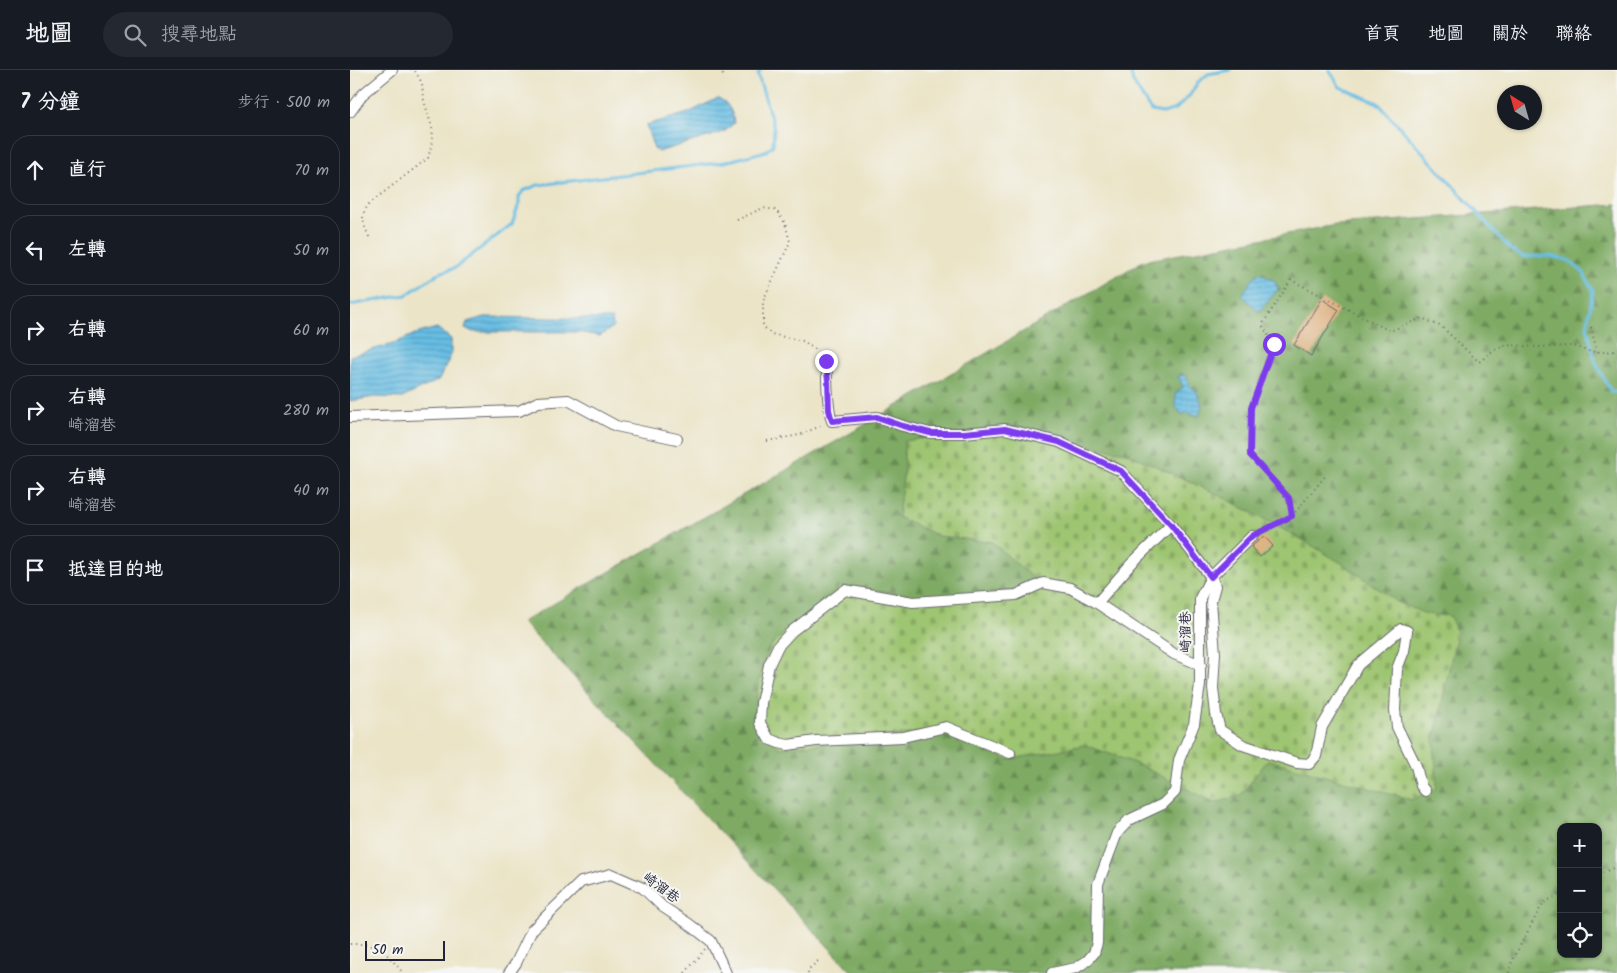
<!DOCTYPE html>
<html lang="zh-TW">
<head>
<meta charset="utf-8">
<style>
	body { margin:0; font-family:Kalam,"LXGW WenKai TC",sans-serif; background:#242831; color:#f1f3f6 }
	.controls { position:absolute; right:15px; bottom:15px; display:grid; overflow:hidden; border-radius:10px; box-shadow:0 1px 4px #0004 }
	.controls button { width:45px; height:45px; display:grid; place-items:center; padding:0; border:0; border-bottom:1px solid #363941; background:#171b24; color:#f1f3f6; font:25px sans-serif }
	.compass { position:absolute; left:1147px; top:15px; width:45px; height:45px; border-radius:50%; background:#171b24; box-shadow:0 1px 4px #0004; rotate:323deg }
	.scale { position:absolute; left:15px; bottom:12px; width:80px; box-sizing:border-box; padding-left:5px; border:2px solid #22223b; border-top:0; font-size:14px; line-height:18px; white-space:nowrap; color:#22223b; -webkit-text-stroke:4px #f6f6f2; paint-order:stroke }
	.stop { position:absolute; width:15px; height:15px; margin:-11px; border:4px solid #7c3aed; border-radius:50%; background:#fff }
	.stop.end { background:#7c3aed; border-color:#fff; box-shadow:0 1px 5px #0008 }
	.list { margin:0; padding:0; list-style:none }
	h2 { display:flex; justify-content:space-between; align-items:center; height:65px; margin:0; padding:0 20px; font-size:21px }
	h2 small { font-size:16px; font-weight:400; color:#9ea1a6 }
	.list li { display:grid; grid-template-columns:32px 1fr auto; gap:15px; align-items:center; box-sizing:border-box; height:70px; margin:0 10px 10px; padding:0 10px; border:1px solid #363941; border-radius:20px }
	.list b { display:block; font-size:19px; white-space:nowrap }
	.list p { margin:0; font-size:16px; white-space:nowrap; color:#9ea1a6 }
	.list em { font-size:16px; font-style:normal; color:#9ea1a6 }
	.icon { flex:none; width:28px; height:28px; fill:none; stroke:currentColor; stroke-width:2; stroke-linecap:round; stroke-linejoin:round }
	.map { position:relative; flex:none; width:1267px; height:903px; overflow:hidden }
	header { display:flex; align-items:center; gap:30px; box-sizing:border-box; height:70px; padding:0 25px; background:#171b24; border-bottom:1px solid #363941 }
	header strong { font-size:24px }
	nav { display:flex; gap:28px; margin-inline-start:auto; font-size:18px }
	.search { width:350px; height:45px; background:#242831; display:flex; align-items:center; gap:12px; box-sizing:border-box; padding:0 18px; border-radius:28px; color:#9ea1a6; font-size:19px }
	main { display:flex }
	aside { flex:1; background:#171b24 }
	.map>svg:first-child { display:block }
</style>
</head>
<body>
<header>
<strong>地圖</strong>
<div class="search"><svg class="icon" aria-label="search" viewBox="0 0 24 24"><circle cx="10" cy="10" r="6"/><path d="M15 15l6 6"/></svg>搜尋地點</div>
<nav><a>首頁</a><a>地圖</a><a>關於</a><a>聯絡</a></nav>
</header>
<main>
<aside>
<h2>7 分鐘<small>步行 · 500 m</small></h2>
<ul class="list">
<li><svg class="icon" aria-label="ahead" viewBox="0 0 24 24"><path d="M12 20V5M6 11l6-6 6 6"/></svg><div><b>直行</b></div><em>70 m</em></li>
<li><svg class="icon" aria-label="left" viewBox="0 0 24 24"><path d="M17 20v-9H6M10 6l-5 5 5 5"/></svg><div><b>左轉</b></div><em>50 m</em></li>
<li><svg class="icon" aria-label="right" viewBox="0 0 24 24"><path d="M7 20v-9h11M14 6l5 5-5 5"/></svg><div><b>右轉</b></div><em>60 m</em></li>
<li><svg class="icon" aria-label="right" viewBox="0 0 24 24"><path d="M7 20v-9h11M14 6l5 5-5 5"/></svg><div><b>右轉</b><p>崎溜巷</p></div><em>280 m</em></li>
<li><svg class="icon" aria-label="right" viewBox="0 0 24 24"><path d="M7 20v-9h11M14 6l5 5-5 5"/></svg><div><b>右轉</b><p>崎溜巷</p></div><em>40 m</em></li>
<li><svg class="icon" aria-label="arrive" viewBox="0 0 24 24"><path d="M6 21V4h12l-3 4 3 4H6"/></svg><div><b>抵達目的地</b></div></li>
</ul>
</aside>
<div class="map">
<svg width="1267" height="903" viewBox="0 0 1267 903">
	<defs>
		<pattern id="forest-firs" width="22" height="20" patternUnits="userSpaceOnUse" patternTransform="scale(1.25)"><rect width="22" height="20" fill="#7eaa63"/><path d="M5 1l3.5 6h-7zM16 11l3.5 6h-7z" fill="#678a53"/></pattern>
		<pattern id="cemetery-stones" width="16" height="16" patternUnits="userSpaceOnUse" patternTransform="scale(1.25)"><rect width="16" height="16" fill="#9ec571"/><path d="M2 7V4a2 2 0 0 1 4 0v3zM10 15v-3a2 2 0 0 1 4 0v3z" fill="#88a963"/></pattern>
		<pattern id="water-rules" width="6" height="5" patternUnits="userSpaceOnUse" patternTransform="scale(1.25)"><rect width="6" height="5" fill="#67bde3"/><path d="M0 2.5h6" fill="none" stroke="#5499b9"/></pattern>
	</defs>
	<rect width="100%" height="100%" fill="#f6f6f2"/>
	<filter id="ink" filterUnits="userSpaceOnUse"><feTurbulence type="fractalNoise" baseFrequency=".02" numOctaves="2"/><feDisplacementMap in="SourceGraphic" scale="10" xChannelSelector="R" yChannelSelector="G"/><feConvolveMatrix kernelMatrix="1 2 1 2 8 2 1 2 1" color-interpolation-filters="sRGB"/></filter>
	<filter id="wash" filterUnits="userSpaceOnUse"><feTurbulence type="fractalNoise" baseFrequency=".0096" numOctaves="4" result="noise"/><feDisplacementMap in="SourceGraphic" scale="20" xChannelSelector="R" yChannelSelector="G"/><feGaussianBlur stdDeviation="1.12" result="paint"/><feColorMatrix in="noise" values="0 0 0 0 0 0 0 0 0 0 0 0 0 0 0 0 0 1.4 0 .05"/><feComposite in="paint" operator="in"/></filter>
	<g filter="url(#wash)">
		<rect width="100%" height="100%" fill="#ebe4c7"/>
		<path fill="url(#forest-firs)" stroke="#50664f" fill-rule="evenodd" d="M1267,134V903H503L172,552L518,353L793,191L986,155ZM1211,757H1248V884H1211Z"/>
		<polygon fill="url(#cemetery-stones)" stroke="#607456" points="659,356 716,372 775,382 869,425 951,469 993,494 1049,533 1076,544 1100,546 1107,563 1084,669 1087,718 1062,730 918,690 890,726 865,733 785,693 735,675 657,690 611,664 595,660 430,678 406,656 406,630 413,593 423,573 491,516 579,528 668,521 685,510 642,472 588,466 548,447 554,400 554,371"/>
		<g fill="url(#water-rules)" stroke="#44708f">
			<path d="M368,28C378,32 383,42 384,53L374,62L308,82L304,79L296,55L338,43Z"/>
			<polygon points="909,203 925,211 928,219 909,242 892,225 903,208"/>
			<polygon points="134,247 262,249 263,257 250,266 228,262 123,262 115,258 117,252"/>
			<polygon points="87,258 101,269 101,285 89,310 52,328 25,327 0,331 0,286 43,274 65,264"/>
			<polygon points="836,305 841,318 846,320 852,335 849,346 839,343 831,344 825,335 826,323 833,317 828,306"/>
		</g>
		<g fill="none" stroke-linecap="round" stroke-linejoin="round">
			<g stroke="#67bde3" stroke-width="3">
				<polyline points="780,0 783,12 801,41 813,43 826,39 840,25 848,12 858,4 880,0"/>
				<polyline points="979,0 990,17 1028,33 1161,180 1174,187 1199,186 1218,190 1233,202 1243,221 1237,256 1245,291 1261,322 1267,322"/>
				<polyline points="0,235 56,225 89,203 105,198 162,154 169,134 169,127 173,121 188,115 375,92 416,81 423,75 424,58 408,5 410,0"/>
			</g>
		</g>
		<g id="blocks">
			<g fill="#deb384">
				<polygon points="972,229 989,240 961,286 944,275"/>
				<polygon points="914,466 923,476 910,487 901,477"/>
			</g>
		</g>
	</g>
	<g filter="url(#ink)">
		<use href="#blocks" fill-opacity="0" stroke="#68666c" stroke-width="1"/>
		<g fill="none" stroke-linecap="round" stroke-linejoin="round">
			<g stroke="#68666c" stroke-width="12">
				<g id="minor">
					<polyline points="0,42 13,24 42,0"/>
					<path d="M476,291C478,311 476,332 482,351L527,347L553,356L580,363H614L655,359L709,372L771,401L821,455L861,507L850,528V615L844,654L829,690L825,722L813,734L779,750L767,763L748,814L747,873L744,883L737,891L726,898L702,903"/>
					<polyline points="0,347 169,341 188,332 218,330 266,356 327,369"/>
					<polyline points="902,466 861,507 865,516 861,531 865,584 863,618 866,644 870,660 893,675 947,693 959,694 966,686 972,657 1008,595 1051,559 1057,561 1054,581 1047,599 1045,640 1047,657 1066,696 1071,716 1075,721"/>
					<polyline points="747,533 781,494 821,455"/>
					<polyline points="660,683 596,657 553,667 466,671 438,675 429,673 419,669 410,653 411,633 419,595 428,576 442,561 495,520 563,532 666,525 693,513 720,518 747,533 824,584 851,595"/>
					<polyline points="159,903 166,893 182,860 231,812 261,804 293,818 313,837 339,854 361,871 376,903"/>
				</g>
			</g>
			<g stroke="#68666c" stroke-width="2" stroke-dasharray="1 4" stroke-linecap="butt">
				<polyline points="370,0 374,7"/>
				<polyline points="387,150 413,138 426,140 435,153 440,172 413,231 413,256 421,264 453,271 470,283"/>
				<path d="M19,167C13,152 9,146 20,133L78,88L81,77L83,61L73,27L72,13L65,1L61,0"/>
				<polyline points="1241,257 1247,282"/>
				<polyline points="417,371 449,365 473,355"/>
				<polyline points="942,446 977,404"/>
				<polyline points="912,461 942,446 939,428 900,385 901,338 924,274 912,255 941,210 1040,261 1072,248 1092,257 1129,292 1144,280 1157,275 1188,277 1223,276 1237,281 1253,282 1265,281 1267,282"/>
				<polyline points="1248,805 1263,798 1267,801"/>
				<path d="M0,874C29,873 35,881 53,903"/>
				<polyline points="335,903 355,879"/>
				<polyline points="458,903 459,899 468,891"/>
				<polyline points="1159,903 1162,891 1193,833 1211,824"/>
			</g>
			<use href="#minor" stroke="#fff" stroke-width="10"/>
		</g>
	</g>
	<g fill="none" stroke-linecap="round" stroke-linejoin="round" filter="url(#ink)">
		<polyline stroke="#7c3aed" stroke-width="6" points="476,291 478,311 479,340 482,351 527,347 553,356 580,363 614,363 655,359 709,372 771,401 821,455 861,507 902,466 942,446 939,428 900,385 901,338 924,274"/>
	</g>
	<g text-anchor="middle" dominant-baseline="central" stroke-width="4" stroke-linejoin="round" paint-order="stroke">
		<g font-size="14" fill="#22223b" stroke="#f6f6f2">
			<text transform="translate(836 562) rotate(-91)">崎溜巷</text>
			<text transform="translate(311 818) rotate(36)">崎溜巷</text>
		</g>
	</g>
</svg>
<div class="controls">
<button>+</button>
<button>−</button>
<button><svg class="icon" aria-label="locate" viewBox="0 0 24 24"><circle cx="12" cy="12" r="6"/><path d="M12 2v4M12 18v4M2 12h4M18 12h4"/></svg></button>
</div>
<svg class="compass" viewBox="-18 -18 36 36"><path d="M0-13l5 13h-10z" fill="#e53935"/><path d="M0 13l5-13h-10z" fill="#9ea1a6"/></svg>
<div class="scale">50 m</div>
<div class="stop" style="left:924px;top:274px"></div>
<div class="stop end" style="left:476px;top:291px"></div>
</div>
</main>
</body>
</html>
